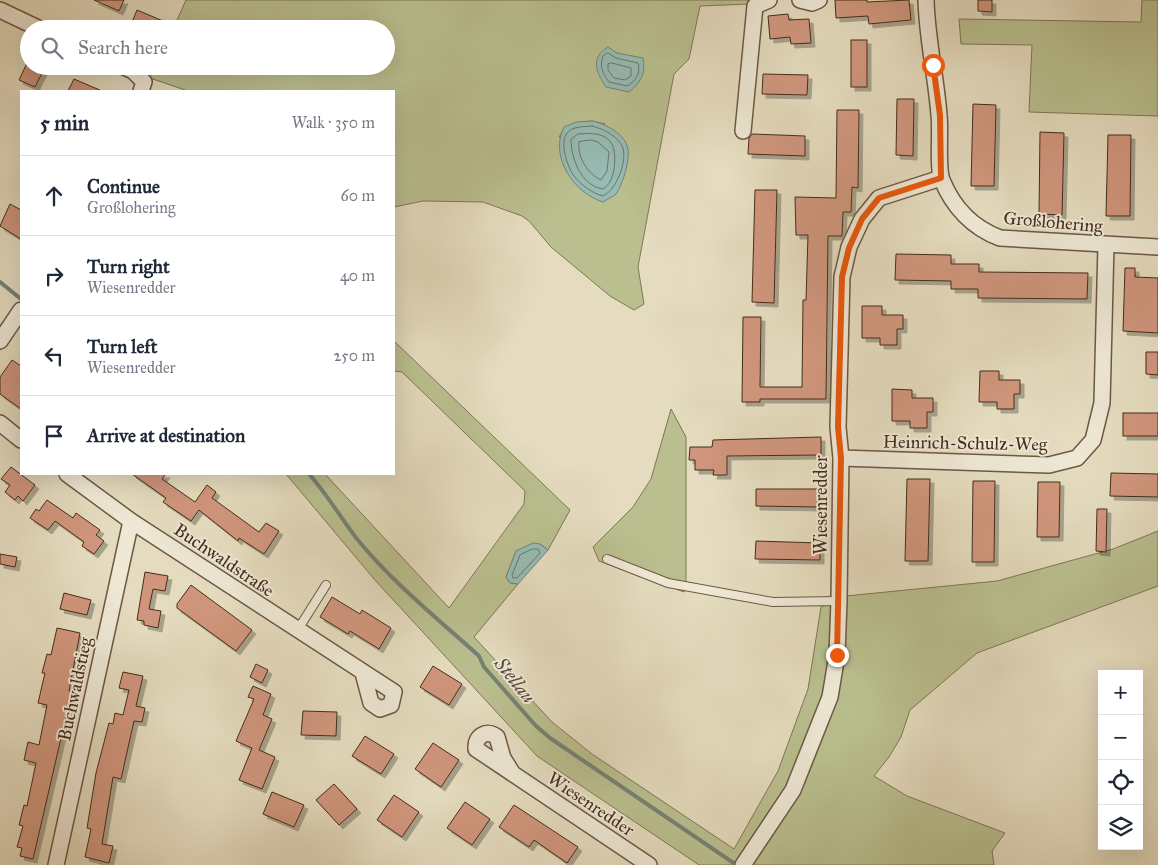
<!DOCTYPE html>
<html lang="en">
<head>
<meta charset="utf-8">
<style>
	body { margin:0; font-family:"IM FELL Great Primer",serif; background:#f6f6f7; color:#1f2937 }
	.controls { position:absolute; right:15px; bottom:15px; display:grid; overflow:hidden; border-radius:0px; box-shadow:0 5px 20px #0002 }
	.controls button { width:45px; height:45px; display:grid; place-items:center; padding:0; border:0; border-bottom:1px solid #e0e1e3; background:#fff; color:#1f2937; font:25px sans-serif }
	.stop { position:absolute; width:15px; height:15px; margin:-11px; border:4px solid #ea580c; border-radius:50%; background:#fff }
	.stop.end { background:#ea580c; border-color:#fff; box-shadow:0 1px 5px #0008 }
	.list { margin:0; padding:0; list-style:none }
	h2 { display:flex; justify-content:space-between; align-items:center; height:65px; margin:0; padding:0 20px; font-size:21px }
	h2 small { font-size:16px; font-weight:400; color:#747a83 }
	.list li { display:grid; grid-template-columns:32px 1fr auto; gap:15px; align-items:center; box-sizing:border-box; height:80px; padding:0 20px; border-top:1px solid #e0e1e3 }
	.list b { display:block; font-size:19px; white-space:nowrap }
	.list p { margin:0; font-size:16px; white-space:nowrap; color:#747a83 }
	.list em { font-size:16px; font-style:normal; color:#747a83 }
	.icon { flex:none; width:28px; height:28px; fill:none; stroke:currentColor; stroke-width:2; stroke-linecap:round; stroke-linejoin:round }
	.map { position:relative; flex:none; width:1158px; height:865px; overflow:hidden }
	.search { position:absolute; background:#fff; box-shadow:0 5px 20px #0002; left:20px; top:20px; width:375px; height:55px; display:flex; align-items:center; gap:12px; box-sizing:border-box; padding:0 18px; border-radius:28px; color:#747a83; font-size:19px }
	.panel { position:absolute; background:#fff; box-shadow:0 5px 20px #0002; left:20px; top:90px; width:375px; height:385px; border-radius:0px }
	.map>svg:first-child { display:block }
</style>
</head>
<body>
<div class="map">
<svg width="1158" height="865" viewBox="0 0 1158 865">
	<defs>
		<filter id="shadow"><feDropShadow dx="4" dy="4" stdDeviation="0" flood-color="#0004"/></filter>
	</defs>
	<rect width="100%" height="100%" fill="#e5dcbf"/>
	<filter id="stains"><feTurbulence type="fractalNoise" baseFrequency=".004" numOctaves="4"/><feColorMatrix values="0 0 0 0 .2 0 0 0 0 .09 0 0 0 0 .02 0 0 0 .5 -.17"/></filter>
	<radialGradient id="worn" r=".72"><stop offset=".6" stop-color="#630" stop-opacity="0"/><stop offset="1" stop-color="#630" stop-opacity=".3"/></radialGradient>
	<g fill="#babf8f" stroke="#807655" fill-rule="evenodd">
		<path d="M186,0H757L749,4L700,6L689,59L674,74L638,267L644,304L634,310L610,296L551,247L529,221L522,216L483,202L423,201L394,207V91H188L150,78L156,66H386V29H173ZM593,121L605,124L559,137C567,123 577,122 593,121Z"/>
		<polygon points="1142,0 1158,0 1158,116 1029,112 1032,45 961,44 959,19 1141,22"/>
		<polygon points="394,341 570,510 548,550 540,544 516,551 506,577 510,583 518,584 474,637 552,722 592,754 734,849 778,771 808,689 821,607 846,596 997,581 1113,549 1158,531 1158,586 977,653 910,710 901,737 889,757 874,776 907,796 1005,833 992,851 994,865 699,865 537,756 374,579 286,474 325,474 449,608 524,504 525,491 402,372 394,371"/>
		<polygon points="671,409 686,437 686,581 684,592 599,561 593,547 633,507 651,479"/>
	</g>
	<g fill="#96bbb4" stroke="#768277">
		<path d="M608,47L617,53L643,58C646,74 641,82 629,92L606,87C596,72 590,58 608,47Z"/>
		<path d="M593,121C606,125 625,133 628,149C630,160 623,184 616,194C613,197 607,199 603,202C574,193 549,157 564,127L576,122Z"/>
		<polygon points="533,543 540,544 548,550 518,584 510,583 506,577 516,551"/>
	</g>
	<g fill="none" stroke-linecap="round" stroke-linejoin="round">
		<g stroke="#6e7468" stroke-width="1">
			<path d="M608,53L616,58L638,63C641,73 636,81 627,86L609,82C603,74 599,66 603,56Z"/>
			<polygon points="612,63 631,68 631,76 625,80 614,78 608,70 608,64"/>
			<path d="M592,126C604,129 618,136 623,148C627,163 616,190 603,196C593,194 580,184 574,176C567,166 558,140 569,131C575,126 585,127 592,126Z"/>
			<path d="M578,134C607,131 618,140 614,169C613,177 609,186 603,189C581,186 571,158 571,140Z"/>
			<path d="M591,140L598,142L609,152L607,171L601,180C587,173 577,157 579,142Z"/>
			<polygon points="533,549 538,549 540,553 517,578 513,578 512,575 520,555"/>
		</g>
		<g stroke="#768277" stroke-width="4">
			<polyline points="0,282 21,299"/>
			<path d="M309,474C327,494 340,517 357,539C392,582 438,619 479,656L484,667L536,726L550,738L735,864"/>
		</g>
	</g>
	<g fill="#d0967d" stroke="#452c1b" filter="url(#shadow)">
		<polygon points="94,0 124,0 119,11"/>
		<polygon points="835,0 867,0 867,2 909,0 911,20 869,24 868,16 836,18"/>
		<polygon points="978,0 992,0 992,12 978,11"/>
		<polygon points="137,10 163,21 160,29 140,29 131,25"/>
		<polygon points="788,14 789,20 809,19 811,43 791,44 790,37 770,39 768,16"/>
		<rect x="851" y="40" width="16" height="47"/>
		<polygon points="27,63 29,66 43,71 35,87 19,80"/>
		<polygon points="763,74 808,75 807,95 762,94"/>
		<polygon points="74,79 102,91 68,91"/>
		<polygon points="897,99 914,99 913,156 896,155"/>
		<polygon points="973,104 996,105 994,186 971,186"/>
		<polygon points="837,110 859,110 858,188 852,187 851,212 843,212 842,236 828,236 826,399 760,399 760,402 742,402 743,317 761,317 760,387 802,387 803,300 806,300 808,235 796,235 795,197 836,198"/>
		<polygon points="1040,132 1064,133 1062,215 1039,214"/>
		<polygon points="752,134 805,136 805,156 748,154 749,138"/>
		<polygon points="1108,135 1131,135 1130,216 1106,216"/>
		<polygon points="755,190 777,190 774,303 752,302"/>
		<polygon points="10,204 21,210 21,239 0,226"/>
		<polygon points="896,254 951,255 951,264 979,264 979,272 1088,273 1087,299 978,298 978,289 951,289 951,281 895,280"/>
		<polygon points="1125,268 1135,268 1135,277 1158,278 1158,333 1123,331"/>
		<polygon points="862,306 882,306 882,315 903,315 903,329 897,329 897,345 880,345 880,338 862,338"/>
		<polygon points="1146,352 1158,352 1158,375 1146,374"/>
		<polygon points="12,360 21,366 21,409 0,394 0,377"/>
		<polygon points="980,371 999,371 999,380 1020,380 1020,394 1014,394 1014,409 997,409 997,402 979,402"/>
		<polygon points="892,389 912,390 912,398 933,398 933,412 927,412 927,428 910,428 910,421 892,421"/>
		<rect x="1123" y="413" width="35" height="23"/>
		<polygon points="821,437 821,455 727,456 727,475 713,475 714,470 695,470 695,460 689,460 690,447 712,447 713,440"/>
		<polygon points="11,467 35,485 23,501 18,496 15,500 5,492 10,485 1,479"/>
		<polygon points="1111,473 1158,474 1158,497 1110,496"/>
		<polygon points="132,474 166,474 162,479 195,502 207,485 216,492 212,498 259,532 266,523 279,531 264,554 239,538 238,541 199,510 191,521 163,502 166,498"/>
		<polygon points="907,479 930,479 928,561 905,561"/>
		<polygon points="973,481 995,481 994,562 972,562"/>
		<polygon points="1038,482 1060,482 1059,537 1037,537"/>
		<polygon points="756,489 821,489 820,507 756,506"/>
		<polygon points="47,500 73,518 76,513 100,530 96,535 104,541 94,554 82,546 84,542 55,521 48,530 30,518 36,509 39,511"/>
		<polygon points="1097,509 1107,509 1106,552 1096,551"/>
		<polygon points="756,541 820,543 820,560 755,559"/>
		<polygon points="0,554 17,557 15,567 0,564"/>
		<polygon points="145,572 168,576 165,591 153,589 149,609 161,611 158,628 144,625 144,621 137,620"/>
		<polygon points="191,585 252,630 236,651 177,608 177,604"/>
		<polygon points="64,593 91,600 87,615 60,609"/>
		<polygon points="332,597 360,614 362,610 391,628 379,649 350,631 348,634 320,617"/>
		<polygon points="57,628 80,633 69,691 72,691 33,859 20,856 22,848 17,847 23,826 19,825 24,805 27,806 36,763 24,760 28,742 39,745 47,705 38,703 45,673 42,673 47,654 51,655"/>
		<polygon points="256,664 268,670 262,683 250,677"/>
		<polygon points="433,666 462,684 449,705 420,687"/>
		<polygon points="123,672 143,676 136,706 145,708 142,722 134,721 121,779 113,777 102,844 113,846 109,863 85,857 91,829 87,828 96,773 109,723 113,724 115,713 123,715 129,690 119,688"/>
		<polygon points="253,686 271,694 263,715 272,719 259,750 275,757 262,789 239,780 252,748 236,741 254,699 248,697"/>
		<polygon points="303,711 337,712 336,736 301,735"/>
		<polygon points="365,736 394,754 381,774 352,756"/>
		<polygon points="433,743 459,760 441,787 415,769"/>
		<polygon points="334,784 357,809 339,825 316,800"/>
		<polygon points="272,792 304,805 294,827 263,814"/>
		<polygon points="394,795 419,812 402,837 377,820"/>
		<polygon points="465,802 490,819 472,845 447,828"/>
		<polygon points="514,805 578,847 567,863 534,840 529,847 499,827"/>
	</g>
	<g fill="none" stroke-linecap="round" stroke-linejoin="round">
		<g stroke="#6d5844" stroke-width="10">
			<g id="lane">
				<polyline points="607,559 668,583 773,602 839,601"/>
				<polyline points="297,631 326,585"/>
			</g>
		</g>
		<g stroke="#6d5844" stroke-width="18">
			<g id="street">
				<polyline points="800,0 812,3 819,0"/>
				<path d="M926,0C927,39 936,76 939,115C941,131 937,167 942,180C953,207 973,228 1000,238L1158,247"/>
				<polyline points="0,10 40,29"/>
				<polyline points="122,66 133,71 144,82 141,91"/>
				<polyline points="743,131 755,6 769,0"/>
				<polyline points="0,341 21,310"/>
				<polyline points="0,423 21,440"/>
				<polyline points="841,458 1049,465 1077,458 1093,440 1102,403 1106,245"/>
				<polyline points="67,474 131,521 394,692 391,705 380,709 371,703 363,673"/>
				<path d="M513,774L503,758L497,737C486,729 475,736 476,749L649,865"/>
				<polyline points="56,865 131,521"/>
				<polyline points="743,865 793,790 830,697 837,655 839,601 841,458 838,427 842,277 849,247 862,219 879,198 941,178"/>
			</g>
		</g>
		<use href="#lane" stroke="#eee8d5" stroke-width="8"/>
		<use href="#street" stroke="#eee8d5" stroke-width="15"/>
	</g>
	<g fill="none" stroke-linecap="round" stroke-linejoin="round">
		<polyline stroke="#ea580c" stroke-width="6" points="837,655 841,458 838,427 842,277 849,248 862,219 879,198 941,178 940,115 933,65"/>
	</g>
	<g text-anchor="middle" dominant-baseline="central" stroke-width="4" stroke-linejoin="round" paint-order="stroke">
		<g font-size="18" fill="#452c1b" stroke="#eee8d5">
			<text transform="translate(1053 222) rotate(5)">Großlohering</text>
			<text transform="translate(965 443) rotate(1)">Heinrich-Schulz-Weg</text>
			<text transform="translate(821 505) rotate(-90)">Wiesenredder</text>
			<text transform="translate(224 560) rotate(34)">Buchwaldstraße</text>
			<text transform="translate(75 689) rotate(-78)">Buchwaldstieg</text>
			<text transform="translate(591 804) rotate(34)">Wiesenredder</text>
		</g>
		<g font-size="19" font-style="italic" fill="#55493a" stroke="#eee8d5">
			<text transform="translate(515 680) rotate(51)">Stellau</text>
		</g>
	</g>
	<rect width="100%" height="100%" filter="url(#stains)"/>
	<rect width="100%" height="100%" fill="url(#worn)"/>
</svg>
<div class="controls">
<button>+</button>
<button>−</button>
<button><svg class="icon" aria-label="locate" viewBox="0 0 24 24"><circle cx="12" cy="12" r="6"/><path d="M12 2v4M12 18v4M2 12h4M18 12h4"/></svg></button>
<button><svg class="icon" aria-label="layers" viewBox="0 0 24 24"><path d="M12 4l9 5-9 5-9-5zM3 14l9 5 9-5"/></svg></button>
</div>
<div class="stop" style="left:933px;top:65px"></div>
<div class="stop end" style="left:837px;top:655px"></div>
<div class="search"><svg class="icon" aria-label="search" viewBox="0 0 24 24"><circle cx="10" cy="10" r="6"/><path d="M15 15l6 6"/></svg>Search here</div>
<section class="panel">
<h2>5 min<small>Walk · 350 m</small></h2>
<ul class="list">
<li><svg class="icon" aria-label="ahead" viewBox="0 0 24 24"><path d="M12 20V5M6 11l6-6 6 6"/></svg><div><b>Continue</b><p>Großlohering</p></div><em>60 m</em></li>
<li><svg class="icon" aria-label="right" viewBox="0 0 24 24"><path d="M7 20v-9h11M14 6l5 5-5 5"/></svg><div><b>Turn right</b><p>Wiesenredder</p></div><em>40 m</em></li>
<li><svg class="icon" aria-label="left" viewBox="0 0 24 24"><path d="M17 20v-9H6M10 6l-5 5 5 5"/></svg><div><b>Turn left</b><p>Wiesenredder</p></div><em>250 m</em></li>
<li><svg class="icon" aria-label="arrive" viewBox="0 0 24 24"><path d="M6 21V4h12l-3 4 3 4H6"/></svg><div><b>Arrive at destination</b></div></li>
</ul>
</section>
</div>
</body>
</html>
